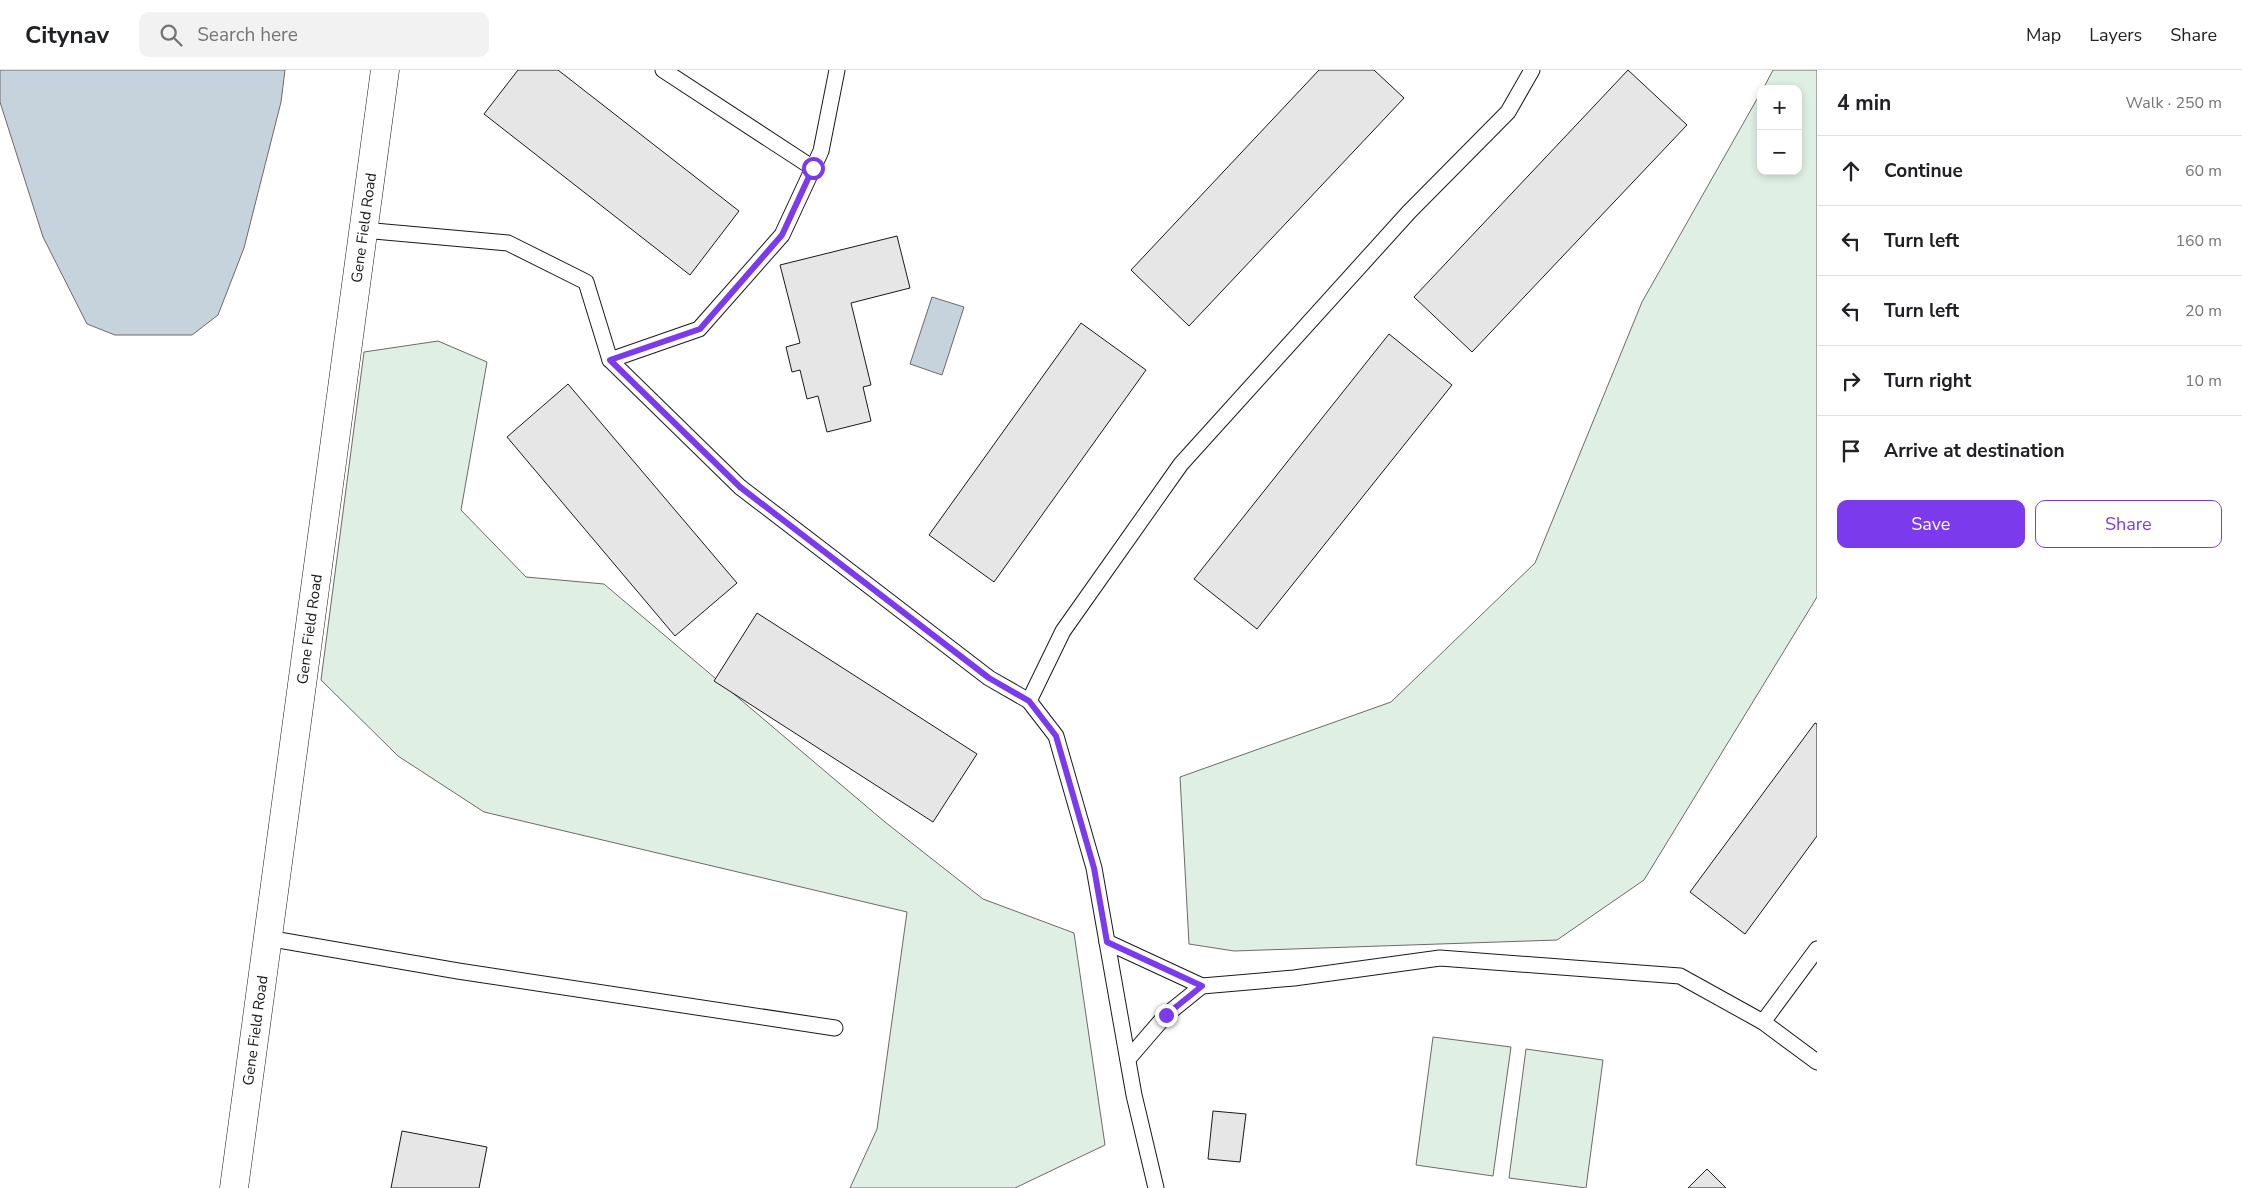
<!DOCTYPE html>
<html lang="en">
<head>
<meta charset="utf-8">
<style>
	body { margin:0; font-family:"Nunito Sans",sans-serif; background:#f2f2f2; color:#202124 }
	.controls { position:absolute; right:15px; top:15px; display:grid; overflow:hidden; border-radius:10px; box-shadow:0 2px 8px #0003 }
	.controls button { width:45px; height:45px; display:grid; place-items:center; padding:0; border:0; border-bottom:1px solid #e0e0e0; background:#fff; color:#202124; font:25px sans-serif }
	.stop { position:absolute; width:15px; height:15px; margin:-11px; border:4px solid #7c3aed; border-radius:50%; background:#fff }
	.stop.end { background:#7c3aed; border-color:#fff; box-shadow:0 1px 5px #0008 }
	.list { margin:0; padding:0; list-style:none }
	h2 { display:flex; justify-content:space-between; align-items:center; height:65px; margin:0; padding:0 20px; font-size:21px }
	h2 small { font-size:16px; font-weight:400; color:#757577 }
	.list li { display:grid; grid-template-columns:32px 1fr auto; gap:15px; align-items:center; box-sizing:border-box; height:70px; padding:0 20px; border-top:1px solid #e0e0e0 }
	.list b { display:block; font-size:19px; white-space:nowrap }
	.list em { font-size:16px; font-style:normal; color:#757577 }
	.actions { display:flex; gap:10px; padding:15px 20px }
	.actions a { flex:1; padding:11px 0; border:1px solid #7c3aed; border-radius:10px; text-align:center; font-size:18px; color:#7c3aed }
	.actions .main { background:#7c3aed; color:#fff }
	.icon { flex:none; width:28px; height:28px; fill:none; stroke:currentColor; stroke-width:2; stroke-linecap:round; stroke-linejoin:round }
	.map { position:relative; flex:none; width:1817px; height:1118px; overflow:hidden }
	header { display:flex; align-items:center; gap:30px; box-sizing:border-box; height:70px; padding:0 25px; background:#fff; border-bottom:1px solid #e0e0e0 }
	header strong { font-size:24px }
	nav { display:flex; gap:28px; margin-inline-start:auto; font-size:18px }
	.search { width:350px; height:45px; background:#f2f2f2; display:flex; align-items:center; gap:12px; box-sizing:border-box; padding:0 18px; border-radius:10px; color:#757577; font-size:19px }
	main { display:flex }
	aside { flex:1; background:#fff }
	.map>svg:first-child { display:block }
</style>
</head>
<body>
<header>
<strong>Citynav</strong>
<div class="search"><svg class="icon" aria-label="search" viewBox="0 0 24 24"><circle cx="10" cy="10" r="6"/><path d="M15 15l6 6"/></svg>Search here</div>
<nav><a>Map</a><a>Layers</a><a>Share</a></nav>
</header>
<main>
<div class="map">
<svg width="1817" height="1118" viewBox="0 0 1817 1118">
	<rect width="100%" height="100%" fill="#fff"/>
	<g fill="#e0efe3" stroke="#6a6a6a">
		<polygon points="1773,0 1817,0 1817,527 1644,810 1557,870 1234,881 1189,874 1180,707 1391,632 1535,493 1642,232 1761,22 1761,101 1798,101 1798,19 1763,19"/>
		<polygon points="438,271 487,292 461,440 526,507 604,514 885,752 983,829 1074,863 1105,1075 1015,1118 850,1118 877,1059 907,842 484,742 398,686 321,610 364,282"/>
		<polygon points="1433,967 1511,977 1493,1106 1416,1095"/>
		<polygon points="1526,979 1603,990 1586,1118 1509,1108"/>
	</g>
	<g fill="#c6d2dc" stroke="#6a6a6a">
		<polygon points="0,0 285,0 281,32 244,178 218,245 192,265 115,265 87,254 43,167 0,32"/>
		<polygon points="932,227 964,237 942,305 910,294"/>
	</g>
	<g fill="#e6e6e6" stroke="#1a1a1a">
		<polygon points="518,0 558,0 739,141 690,205 484,44"/>
		<polygon points="1319,0 1374,0 1404,28 1189,256 1131,200"/>
		<polygon points="1628,0 1687,55 1472,282 1414,227"/>
		<polygon points="897,166 910,218 851,233 871,315 863,317 871,351 827,362 818,326 807,329 800,300 792,302 786,277 800,273 780,195"/>
		<polygon points="1081,253 1146,300 994,512 929,465"/>
		<polygon points="1389,264 1452,315 1257,559 1194,509"/>
		<polygon points="568,314 737,513 675,566 507,367"/>
		<polygon points="757,543 977,684 933,752 714,611"/>
		<polygon points="1815,653 1817,654 1817,766 1745,864 1690,822"/>
		<polygon points="1213,1041 1246,1044 1240,1092 1208,1089"/>
		<polygon points="402,1061 487,1077 479,1118 391,1118"/>
		<polygon points="1707,1099 1726,1118 1688,1118"/>
	</g>
	<g fill="none" stroke-linecap="round" stroke-linejoin="round">
		<g stroke="#1a1a1a" stroke-width="17">
			<g id="lane">
				<polyline points="663,0 813,98"/>
				<polyline points="363,160 508,173 586,212 610,290 740,417 989,608 1029,631 1056,666 1094,798 1107,872 1202,916 1294,908 1440,888 1680,906 1763,952 1817,992"/>
				<polyline points="610,290 699,259 782,165 821,81 837,0"/>
				<polyline points="1029,631 1063,561 1181,394 1409,142 1508,42 1532,0"/>
				<polyline points="267,868 458,901 835,958"/>
				<polyline points="1107,872 1134,1025 1156,1118"/>
				<polyline points="1763,952 1817,879"/>
				<polyline points="1128,989 1166,945 1202,916"/>
			</g>
		</g>
		<g stroke="#1a1a1a" stroke-width="29">
			<g id="secondary">
				<path id="s1" d="M234,1118L385,0"/>
			</g>
		</g>
		<use href="#lane" stroke="#fff" stroke-width="15"/>
		<use href="#secondary" stroke="#fff" stroke-width="28"/>
	</g>
	<g fill="none" stroke-linecap="round" stroke-linejoin="round">
		<polyline stroke="#7c3aed" stroke-width="6" points="813,98 782,165 700,259 610,290 740,417 989,608 1029,631 1056,666 1094,798 1107,872 1202,916 1166,945"/>
	</g>
	<g text-anchor="middle" dominant-baseline="central" stroke-width="4" stroke-linejoin="round" paint-order="stroke">
		<g font-size="15" fill="#1a1a1a" stroke="#fff">
			<text stroke="none"><textPath href="#s1" startOffset="969">Gene Field Road</textPath></text>
			<text stroke="none"><textPath href="#s1" startOffset="564">Gene Field Road</textPath></text>
			<text stroke="none"><textPath href="#s1" startOffset="159">Gene Field Road</textPath></text>
		</g>
	</g>
</svg>
<div class="controls">
<button>+</button>
<button>−</button>
</div>
<div class="stop" style="left:813px;top:98px"></div>
<div class="stop end" style="left:1166px;top:945px"></div>
</div>
<aside>
<h2>4 min<small>Walk · 250 m</small></h2>
<ul class="list">
<li><svg class="icon" aria-label="ahead" viewBox="0 0 24 24"><path d="M12 20V5M6 11l6-6 6 6"/></svg><div><b>Continue</b></div><em>60 m</em></li>
<li><svg class="icon" aria-label="left" viewBox="0 0 24 24"><path d="M17 20v-9H6M10 6l-5 5 5 5"/></svg><div><b>Turn left</b></div><em>160 m</em></li>
<li><svg class="icon" aria-label="left" viewBox="0 0 24 24"><path d="M17 20v-9H6M10 6l-5 5 5 5"/></svg><div><b>Turn left</b></div><em>20 m</em></li>
<li><svg class="icon" aria-label="right" viewBox="0 0 24 24"><path d="M7 20v-9h11M14 6l5 5-5 5"/></svg><div><b>Turn right</b></div><em>10 m</em></li>
<li><svg class="icon" aria-label="arrive" viewBox="0 0 24 24"><path d="M6 21V4h12l-3 4 3 4H6"/></svg><div><b>Arrive at destination</b></div></li>
</ul>
<div class="actions"><a class="main">Save</a><a>Share</a></div>
</aside>
</main>
</body>
</html>
